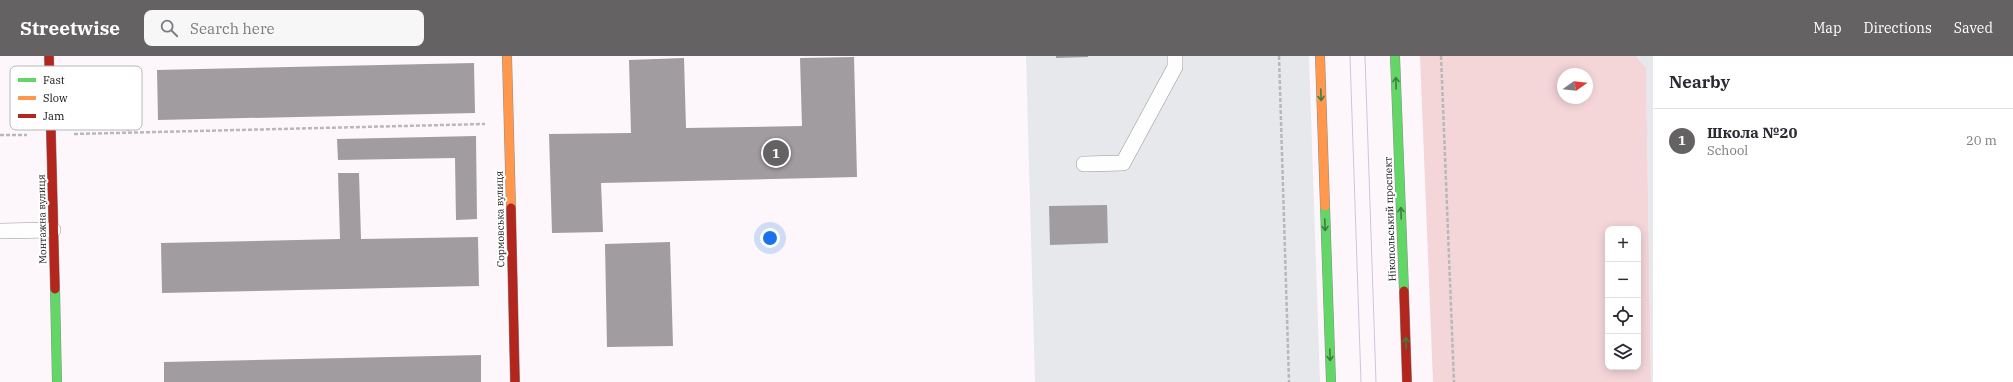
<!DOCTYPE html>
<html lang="en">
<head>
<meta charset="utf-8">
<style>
	body { margin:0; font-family:"IBM Plex Serif",serif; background:#f7f7f7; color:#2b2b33 }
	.controls { position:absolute; right:12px; bottom:12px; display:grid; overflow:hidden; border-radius:8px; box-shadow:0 2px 10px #0003 }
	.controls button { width:36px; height:36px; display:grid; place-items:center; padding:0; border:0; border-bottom:1px solid #e1e1e2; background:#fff; color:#2b2b33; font:20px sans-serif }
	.compass { position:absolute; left:1557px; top:12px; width:36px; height:36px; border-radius:50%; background:#fff; box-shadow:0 2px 10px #0003; rotate:75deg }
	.you { position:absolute; left:770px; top:182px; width:14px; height:14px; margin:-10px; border:3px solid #fff; border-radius:50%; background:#1a73e8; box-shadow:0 0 0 6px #1a73e833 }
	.badge { display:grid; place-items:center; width:26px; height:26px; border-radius:50%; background:#646263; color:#fff; font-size:13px; font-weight:700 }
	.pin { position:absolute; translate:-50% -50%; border:2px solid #fff; box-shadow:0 1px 4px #0006 }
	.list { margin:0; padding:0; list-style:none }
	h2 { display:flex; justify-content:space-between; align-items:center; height:52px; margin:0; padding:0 16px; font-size:17px }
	h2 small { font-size:13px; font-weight:400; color:#7c7c81 }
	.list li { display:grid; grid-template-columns:26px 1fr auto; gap:12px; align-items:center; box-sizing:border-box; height:64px; padding:0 16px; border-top:1px solid #e1e1e2 }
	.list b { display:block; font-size:15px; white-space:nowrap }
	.list p { margin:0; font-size:13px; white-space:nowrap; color:#7c7c81 }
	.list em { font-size:13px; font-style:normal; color:#7c7c81 }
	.icon { flex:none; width:22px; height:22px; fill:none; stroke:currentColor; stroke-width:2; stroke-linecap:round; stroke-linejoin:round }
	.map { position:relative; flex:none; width:1653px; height:326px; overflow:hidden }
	header { display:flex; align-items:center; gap:24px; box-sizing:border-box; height:56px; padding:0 20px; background:#646263; color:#fff }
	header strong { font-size:19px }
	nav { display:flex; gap:22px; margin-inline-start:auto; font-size:14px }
	.search { width:280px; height:36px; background:#f7f7f7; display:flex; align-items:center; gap:10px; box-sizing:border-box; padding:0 14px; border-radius:8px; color:#7c7c81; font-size:15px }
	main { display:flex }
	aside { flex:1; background:#fff }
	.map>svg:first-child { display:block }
</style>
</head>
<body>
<header>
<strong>Streetwise</strong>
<div class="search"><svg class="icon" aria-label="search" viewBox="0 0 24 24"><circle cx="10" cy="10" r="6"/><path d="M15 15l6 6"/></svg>Search here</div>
<nav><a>Map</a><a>Directions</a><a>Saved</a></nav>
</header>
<main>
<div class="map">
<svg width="1653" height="326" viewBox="0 0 1653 326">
	<rect width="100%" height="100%" fill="#fdf7fb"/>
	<g fill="#e7e8eb">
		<polygon points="1026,0 1309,0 1320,326 1035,326"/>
		<polygon points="1636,0 1653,0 1653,326 1651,326 1646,12"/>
	</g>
	<path fill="#f4d6d9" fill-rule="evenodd" d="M1420,0H1636L1646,12L1651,326H1433ZM1563,18H1587V42H1563ZM1608,173H1638V311H1608Z"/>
	<g fill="#a19ca0">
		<polygon points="1056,0 1088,0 1088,1 1056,2"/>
		<polygon points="854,1 857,121 601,127 603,176 552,177 549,78 631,77 629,4 684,2 686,72 802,70 800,2"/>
		<polygon points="474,7 475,57 158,64 157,14"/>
		<polygon points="476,80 477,163 456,164 455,102 338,104 337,83"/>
		<polygon points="338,117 359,117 361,183 478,181 479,230 162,237 161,187 340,183"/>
		<polygon points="1107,149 1108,187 1050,189 1049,150"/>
		<polygon points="670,186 673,290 607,291 605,188"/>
		<polygon points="481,299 481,326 164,326 164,306"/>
	</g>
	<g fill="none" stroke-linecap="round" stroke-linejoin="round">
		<g stroke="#979596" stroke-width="16">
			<g id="lane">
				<polyline points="1084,108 1123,107 1175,11 1175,0"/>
				<polyline points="0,175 53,174"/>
			</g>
		</g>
		<g stroke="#8e8b8d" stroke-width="10">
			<g id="fast">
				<polyline points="1395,0 1404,235"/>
				<polyline points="1325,150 1331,326"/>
				<polyline points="55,233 57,326"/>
			</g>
		</g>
		<g stroke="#8e8b8d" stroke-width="10">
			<g id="slow">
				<polyline points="507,0 511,152"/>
				<polyline points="1320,0 1325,150"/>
			</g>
		</g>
		<g stroke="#8e8b8d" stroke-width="10">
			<g id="jam">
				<polyline points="49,0 55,233"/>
				<polyline points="511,152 515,326"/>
				<polyline points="1404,235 1407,326"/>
			</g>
		</g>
		<g stroke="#b9b8b9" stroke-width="2.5" stroke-dasharray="4 2" stroke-linecap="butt">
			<polyline points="1279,0 1289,326"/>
			<polyline points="1441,0 1454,326"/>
			<polyline points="127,23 128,76"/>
			<polyline points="74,78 485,68"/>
			<polyline points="0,79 27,79"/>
		</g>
		<use href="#lane" stroke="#fffefe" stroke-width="15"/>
		<use href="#fast" stroke="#63d668" stroke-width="9"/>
		<use href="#slow" stroke="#ff974d" stroke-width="9"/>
		<use href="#jam" stroke="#b3261e" stroke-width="9"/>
		<g stroke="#cec5da" stroke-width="1">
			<polyline points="1350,0 1361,326"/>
			<polyline points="1365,0 1376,326"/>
		</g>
	</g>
	<defs><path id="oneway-shaft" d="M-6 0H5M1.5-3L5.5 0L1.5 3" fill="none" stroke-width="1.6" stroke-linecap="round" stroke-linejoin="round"/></defs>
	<g stroke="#3e7d41">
		<use href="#oneway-shaft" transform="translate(1396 27) rotate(-92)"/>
		<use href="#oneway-shaft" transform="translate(1321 39) rotate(88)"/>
		<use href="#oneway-shaft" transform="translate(1401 157) rotate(-92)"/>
		<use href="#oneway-shaft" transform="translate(1325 169) rotate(88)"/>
		<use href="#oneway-shaft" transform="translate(1406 287) rotate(-92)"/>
		<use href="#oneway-shaft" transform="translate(1330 299) rotate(88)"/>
	</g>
	<g text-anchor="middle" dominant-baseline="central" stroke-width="4" stroke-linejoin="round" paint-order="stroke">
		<g font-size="10" fill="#111" stroke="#fff">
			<text transform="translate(42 163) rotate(-91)">Монтажна вулиця</text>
			<text transform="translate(500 163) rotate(-91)">Сормовська вулиця</text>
			<text transform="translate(1390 163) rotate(-92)">Нікопольський проспект</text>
		</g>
	</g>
	<rect x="10" y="10" width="132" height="64" rx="6" fill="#fff" stroke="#b8b8b8" stroke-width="1"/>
	<rect x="18" y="22" width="18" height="4" fill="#63d668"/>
	<rect x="18" y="40" width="18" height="4" fill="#ff974d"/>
	<rect x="18" y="58" width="18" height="4" fill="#b3261e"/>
	<g font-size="11" fill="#111">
		<text x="43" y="28">Fast</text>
		<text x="43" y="46">Slow</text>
		<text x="43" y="64">Jam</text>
	</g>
</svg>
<div class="controls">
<button>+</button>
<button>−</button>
<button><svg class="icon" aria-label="locate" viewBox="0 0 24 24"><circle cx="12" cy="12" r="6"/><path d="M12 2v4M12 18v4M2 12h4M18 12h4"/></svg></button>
<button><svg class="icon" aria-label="layers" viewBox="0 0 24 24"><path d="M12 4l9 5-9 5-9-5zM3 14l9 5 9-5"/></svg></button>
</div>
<svg class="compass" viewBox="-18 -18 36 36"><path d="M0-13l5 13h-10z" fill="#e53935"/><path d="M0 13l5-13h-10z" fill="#7c7c81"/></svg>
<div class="you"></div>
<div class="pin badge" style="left:776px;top:97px">1</div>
</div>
<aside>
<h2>Nearby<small></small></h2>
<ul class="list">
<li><span class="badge">1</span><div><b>Школа №20</b><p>School</p></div><em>20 m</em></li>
</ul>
</aside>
</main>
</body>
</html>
